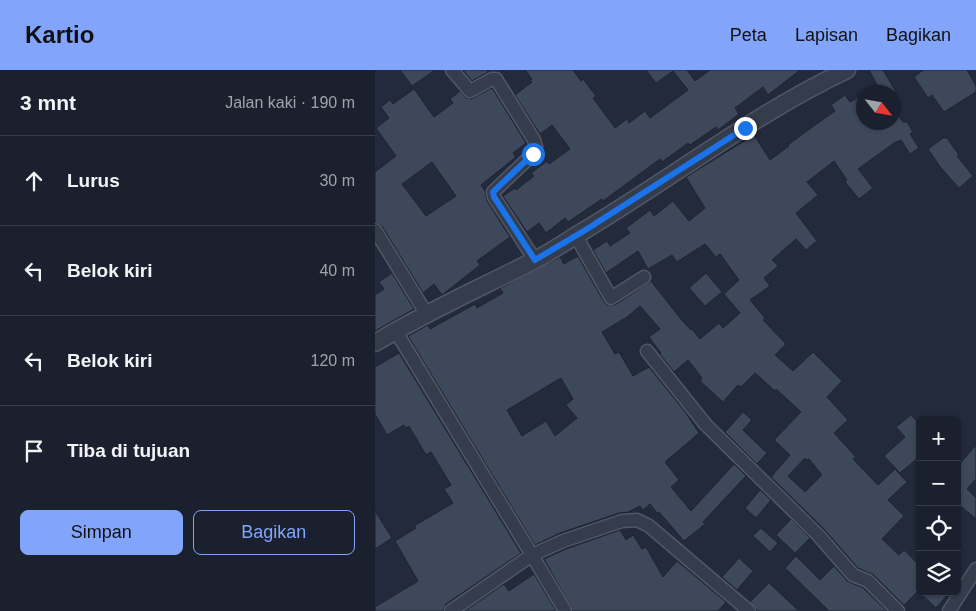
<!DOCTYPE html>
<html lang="id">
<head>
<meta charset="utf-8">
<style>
	body { margin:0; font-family:Helvetica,sans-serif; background:#272d39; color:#f1f3f6 }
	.controls { position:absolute; right:15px; bottom:15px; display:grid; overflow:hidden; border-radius:8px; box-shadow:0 1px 4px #0004 }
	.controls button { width:45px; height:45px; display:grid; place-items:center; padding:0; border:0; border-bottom:1px solid #383e49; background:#1a202d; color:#f1f3f6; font:25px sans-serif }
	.compass { position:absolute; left:481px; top:15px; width:45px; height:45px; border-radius:50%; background:#1a202d; box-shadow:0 1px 4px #0004; rotate:121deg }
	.stop { position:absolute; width:15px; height:15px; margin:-11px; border:4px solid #1a73e8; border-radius:50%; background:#fff }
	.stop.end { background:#1a73e8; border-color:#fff; box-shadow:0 1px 5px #0008 }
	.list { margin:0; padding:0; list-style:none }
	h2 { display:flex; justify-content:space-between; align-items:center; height:65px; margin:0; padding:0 20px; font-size:21px }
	h2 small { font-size:16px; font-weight:400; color:#9fa3aa }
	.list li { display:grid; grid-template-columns:32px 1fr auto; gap:15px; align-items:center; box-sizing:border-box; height:90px; padding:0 20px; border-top:1px solid #383e49 }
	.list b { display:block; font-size:19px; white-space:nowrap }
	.list em { font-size:16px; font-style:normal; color:#9fa3aa }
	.actions { display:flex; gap:10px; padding:15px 20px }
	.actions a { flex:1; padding:11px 0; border:1px solid #82a5fb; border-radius:8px; text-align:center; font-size:18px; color:#82a5fb }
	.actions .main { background:#82a5fb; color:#111 }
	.icon { flex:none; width:28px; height:28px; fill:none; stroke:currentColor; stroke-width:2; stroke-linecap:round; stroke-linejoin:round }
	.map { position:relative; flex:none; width:601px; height:541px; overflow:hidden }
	header { display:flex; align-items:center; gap:30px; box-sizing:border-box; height:70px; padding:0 25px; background:#82a5fb; color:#111 }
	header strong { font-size:24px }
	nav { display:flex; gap:28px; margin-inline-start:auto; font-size:18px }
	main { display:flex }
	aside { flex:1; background:#1a202d }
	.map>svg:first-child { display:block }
</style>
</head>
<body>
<header>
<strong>Kartio</strong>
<nav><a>Peta</a><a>Lapisan</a><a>Bagikan</a></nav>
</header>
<main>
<aside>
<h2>3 mnt<small>Jalan kaki · 190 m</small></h2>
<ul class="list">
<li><svg class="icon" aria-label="ahead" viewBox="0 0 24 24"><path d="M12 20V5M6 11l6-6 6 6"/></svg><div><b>Lurus</b></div><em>30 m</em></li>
<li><svg class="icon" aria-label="left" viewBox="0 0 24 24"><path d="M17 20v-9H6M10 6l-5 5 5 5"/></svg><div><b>Belok kiri</b></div><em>40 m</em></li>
<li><svg class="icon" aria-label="left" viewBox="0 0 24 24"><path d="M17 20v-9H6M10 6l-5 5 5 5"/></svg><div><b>Belok kiri</b></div><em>120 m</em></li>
<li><svg class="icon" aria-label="arrive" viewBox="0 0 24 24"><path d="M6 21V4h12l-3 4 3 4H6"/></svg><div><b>Tiba di tujuan</b></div></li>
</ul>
<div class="actions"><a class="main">Simpan</a><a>Bagikan</a></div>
</aside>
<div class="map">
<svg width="601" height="541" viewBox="0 0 601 541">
	<rect width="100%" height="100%" fill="#222a3c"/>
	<g fill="#3d485b" stroke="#1d2433" fill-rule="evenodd">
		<polygon points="25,0 60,0 37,16"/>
		<polygon points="88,0 112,0 113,2 97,11"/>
		<polygon points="150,0 198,0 206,11 208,9 221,26 218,28 240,58 252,49 254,53 270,41 275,48 313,20 298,1 281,13 271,0 312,0 320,11 335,0 425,0 393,25 388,17 360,38 364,44 343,60 341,57 315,75 313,73 287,92 285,89 228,131 227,129 193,152 190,148 171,163 164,153 152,162 128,126 140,118 141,120 159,106 156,103 172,91 174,94 195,79 177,55 165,64 140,25 157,12 155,10 157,9"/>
		<polygon points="494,0 508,0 521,22 506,22"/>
		<polygon points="548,0 592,0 601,16 601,22 569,42 557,25 553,28 539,7"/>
		<path d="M117,18L151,73L138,83L141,87L106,115L110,121L112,131L135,167L102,191L105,195L67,225L59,214L48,223L7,156L0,152V102L21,86L1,58L14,48L6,37L15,30L18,34L39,19L59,47L78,33L75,29L85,21L91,28L96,29ZM57,92L81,126L51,146L27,114Z"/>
		<path d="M470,25L475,32L488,25V52H518V50L523,46L528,52H532L538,62L535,64L544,78L535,84L526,70L519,73L483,99L498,118L484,129L470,112L472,110L459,91L432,112L443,125L421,143L442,171L431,180L421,169L397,190L403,196L389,208L395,216L375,230L390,248L388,250L411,274L400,285L418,301L438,282L467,311L452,327L473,350L459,363L481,387L478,389L503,415L520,399L532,412L513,430L529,446L507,469L524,485L529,480L545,496V519L529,535L499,505L483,498L449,459L396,407L415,385L399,370L426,342L401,319L400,321L380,303L366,317L363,315L348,332L325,311L327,308L313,290L299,302L285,284L286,283L274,267L285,259L265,236L252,247L227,262L240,284L244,282L258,306L274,297L311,343L324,363L290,392L304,410L296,417L316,441L359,394L371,406L328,452L330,454L309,471L284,442L283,444L275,434L268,440L265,436L253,442L244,443L185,463L160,475L33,266L53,255L55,259L100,234L102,238L128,223L125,218L185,187L189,194L203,186L229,232L232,235H240L276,211L305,248L316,260L317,259L325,269L344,253L348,258L365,243L349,224L364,210L345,184L341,187L330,174L302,192L297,185L273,199L263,181L231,203L218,180L232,171L235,176L255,163L251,158L275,140L279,146L298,131L314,151L330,138L311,107L379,65L395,90L414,76L413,75L429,63L460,41L456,35ZM186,308L198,329L191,335L202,348L180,366L171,351L147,366L132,340ZM430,388L432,390L434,389L447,405L430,422L413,406Z"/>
		<polygon points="568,68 572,68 584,85 582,86 598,106 584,118 566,98 553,79"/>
		<polygon points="17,203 39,239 0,261 0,225 9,219 4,212"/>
		<polygon points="331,203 347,222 330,236 314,218"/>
		<polygon points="24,283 146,483 71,534 68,541 0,541 0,537 43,511 20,471 41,458 39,456 78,433 69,419 76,415 56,382 51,385 34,356 31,358 29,355 12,365 0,344 0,297"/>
		<polygon points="368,342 377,350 368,360 392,383 382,394 350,362"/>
		<polygon points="536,345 545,355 545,386 525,403 509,386 530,367 521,357"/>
		<polygon points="601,375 601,409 592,419 601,428 601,449 582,433 582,397"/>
		<polygon points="385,420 396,430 381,448 370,438"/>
		<polygon points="0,441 17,468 0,479"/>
		<polygon points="416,449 435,468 420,483 401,465"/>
		<polygon points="386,458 403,473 395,482 378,466"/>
		<polygon points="245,460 251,470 258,465 267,479 271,477 288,507 302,491 351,532 343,541 198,541 169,489 191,479"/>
		<polygon points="421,486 445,510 459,496 472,511 488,518 512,541 454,541 410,498"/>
		<polygon points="364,488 378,501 362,520 347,507"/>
		<polygon points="159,504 181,541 90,541 129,514 134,521"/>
		<polygon points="394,513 424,541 382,541 381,538 375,532"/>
		<polygon points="544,522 575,522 561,538"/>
	</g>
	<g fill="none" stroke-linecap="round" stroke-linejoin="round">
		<g stroke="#515767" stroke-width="15">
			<g id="minor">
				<polyline points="77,0 95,21 117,9 121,9 159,70 161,77 158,84 118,122 119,127 160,190"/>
				<polyline points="0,160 51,243"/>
				<polyline points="201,166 236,228 269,207"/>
				<polyline points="20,260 157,485 188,471 247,451 262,450 274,456 374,541"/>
				<polyline points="272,281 331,355 443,465 478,505 493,511 523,541"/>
				<polyline points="76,541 157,485 190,541"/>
				<polyline points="574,541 601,499"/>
			</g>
		</g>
		<g stroke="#515767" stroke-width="19">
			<path id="tertiary" d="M0,273C51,242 105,218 158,191C176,182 193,170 210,160C297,108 381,43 472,0"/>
		</g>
		<use href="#minor" stroke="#353d4c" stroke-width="12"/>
		<use href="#tertiary" stroke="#353d4c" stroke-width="16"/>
	</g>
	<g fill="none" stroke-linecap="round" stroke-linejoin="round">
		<polyline stroke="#1a73e8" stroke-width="6" points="158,84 118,122 119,127 160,190 212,159 370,58"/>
	</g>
</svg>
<div class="controls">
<button>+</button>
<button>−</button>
<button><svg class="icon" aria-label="locate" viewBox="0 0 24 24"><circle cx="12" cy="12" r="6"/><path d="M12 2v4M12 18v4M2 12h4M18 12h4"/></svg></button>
<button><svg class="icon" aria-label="layers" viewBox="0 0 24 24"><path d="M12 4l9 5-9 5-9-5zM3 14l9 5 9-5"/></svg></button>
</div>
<svg class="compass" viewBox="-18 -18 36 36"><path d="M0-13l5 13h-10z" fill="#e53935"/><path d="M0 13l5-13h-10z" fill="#9fa3aa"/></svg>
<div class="stop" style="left:158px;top:84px"></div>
<div class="stop end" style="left:370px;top:58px"></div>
</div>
</main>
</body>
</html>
